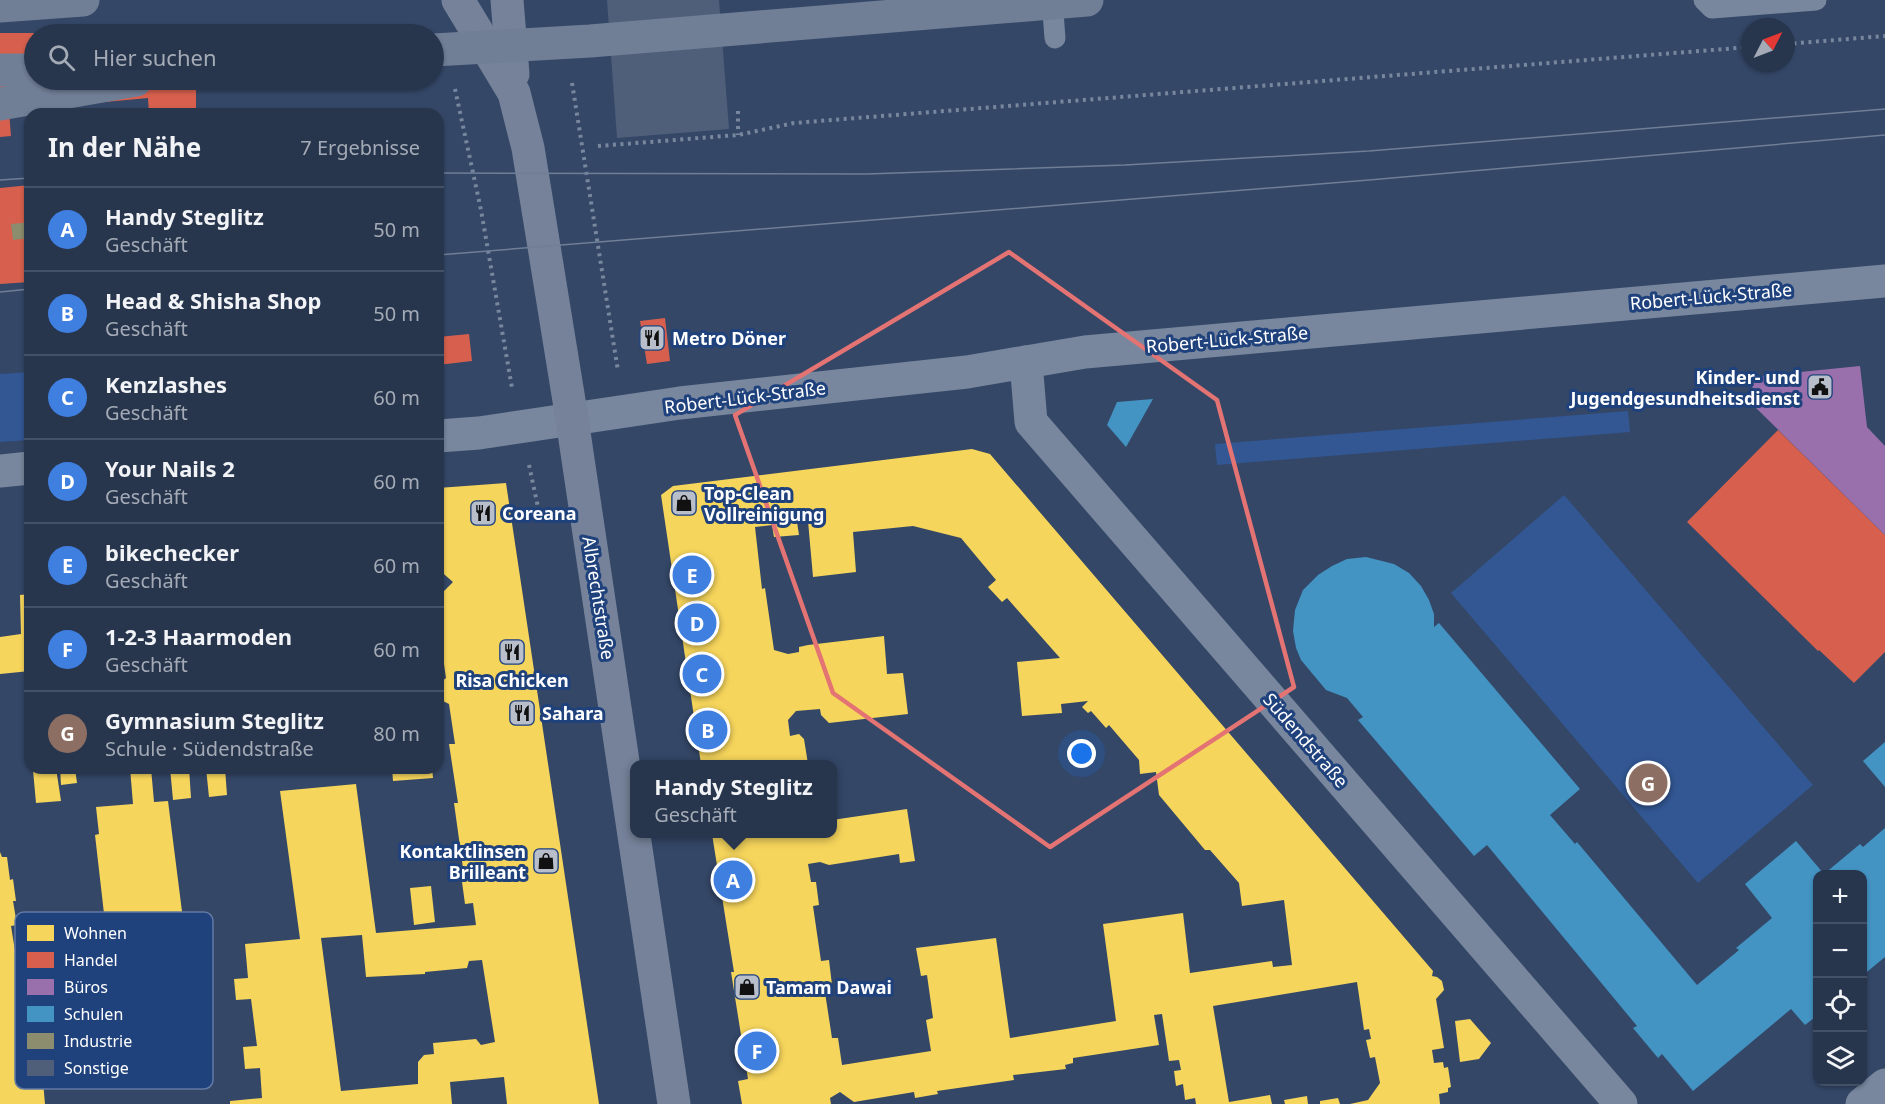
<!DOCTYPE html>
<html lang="de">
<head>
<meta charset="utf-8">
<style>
	body { margin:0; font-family:"Noto Sans",sans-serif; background:#2f3d54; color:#f1f3f6 }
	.controls { position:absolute; right:18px; bottom:18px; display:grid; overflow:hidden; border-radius:12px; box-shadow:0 2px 4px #0004 }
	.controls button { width:54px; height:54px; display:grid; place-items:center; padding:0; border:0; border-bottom:2px solid #435065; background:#27354d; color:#f1f3f6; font:30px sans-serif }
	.compass { position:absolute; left:1741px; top:18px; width:54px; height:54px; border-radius:50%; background:#27354d; box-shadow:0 2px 4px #0004; rotate:48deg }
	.you { position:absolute; left:1082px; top:754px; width:21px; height:21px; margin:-15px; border:4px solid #fff; border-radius:50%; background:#1a73e8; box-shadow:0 0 0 9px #1a73e833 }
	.badge { display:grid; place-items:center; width:39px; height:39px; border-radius:50%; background:#8c9099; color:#fff; font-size:20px; font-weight:700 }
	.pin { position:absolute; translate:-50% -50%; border:3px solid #fff; box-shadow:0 2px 6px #0006 }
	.popup { position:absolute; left:630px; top:760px; width:207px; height:78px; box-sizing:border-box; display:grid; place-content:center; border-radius:12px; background:#27354d; filter:drop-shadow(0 2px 4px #0005); font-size:20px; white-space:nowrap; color:#a4abb6 }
	.popup b { font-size:22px; color:#f1f3f6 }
	.popup::after { content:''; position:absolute; left:50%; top:100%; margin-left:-12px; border:12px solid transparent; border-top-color:#27354d }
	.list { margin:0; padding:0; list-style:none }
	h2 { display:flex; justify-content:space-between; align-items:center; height:78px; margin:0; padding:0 24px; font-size:26px }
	h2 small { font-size:20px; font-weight:400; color:#a4abb6 }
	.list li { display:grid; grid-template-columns:39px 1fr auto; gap:18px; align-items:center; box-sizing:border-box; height:84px; padding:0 24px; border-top:2px solid #435065 }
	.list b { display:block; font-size:22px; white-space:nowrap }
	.list p { margin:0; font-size:20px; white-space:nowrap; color:#a4abb6 }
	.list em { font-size:20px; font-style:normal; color:#a4abb6 }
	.icon { flex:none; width:33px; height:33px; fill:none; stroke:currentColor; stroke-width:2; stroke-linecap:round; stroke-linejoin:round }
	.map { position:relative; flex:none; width:1885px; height:1104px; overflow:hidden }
	.search { position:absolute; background:#27354d; box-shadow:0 2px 4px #0004; left:24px; top:24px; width:420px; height:66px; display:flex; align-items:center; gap:15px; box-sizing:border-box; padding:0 21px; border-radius:33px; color:#a4abb6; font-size:22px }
	.panel { position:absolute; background:#27354d; box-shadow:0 2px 4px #0004; left:24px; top:108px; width:420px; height:666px; border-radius:18px }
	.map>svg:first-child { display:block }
</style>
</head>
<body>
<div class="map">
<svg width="1885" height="1104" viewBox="0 0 1885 1104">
	<rect width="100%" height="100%" fill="#344767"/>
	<g fill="#325793">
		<polygon points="30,372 30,440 0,442 0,374"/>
		<polygon points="1628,411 1630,432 1217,465 1215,444"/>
		<polygon points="1564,495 1813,785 1698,883 1451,593"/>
	</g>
	<g fill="#f6d55c" fill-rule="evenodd">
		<polygon points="972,449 990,454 1433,971 1432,976 1437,977 1442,981 1444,990 1436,999 1444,1048 1432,1050 1434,1063 1443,1062 1444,1068 1448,1067 1451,1087 1448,1088 1448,1092 1439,1094 1440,1104 1350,1104 1368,1100 1380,1083 1375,1057 1370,1058 1366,1040 1371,1039 1369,1029 1364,1030 1357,982 1213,1006 1229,1102 1270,1095 1272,1104 1196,1104 1195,1098 1185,1100 1183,1084 1176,1086 1174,1071 1181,1070 1179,1060 1169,1061 1162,1014 1154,1015 1159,1045 1073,1058 1073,1063 1065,1065 1066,1069 1013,1075 1014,1080 937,1091 938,1094 915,1098 914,1092 854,1102 840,1092 830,1098 831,1104 742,1104 738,1081 748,1079 731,972 734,972 712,834 832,834 832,820 907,809 915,861 900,863 899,854 829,865 820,862 808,864 811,882 816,882 819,905 813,906 821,961 829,960 832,985 824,986 832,1038 838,1038 842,1065 931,1051 926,1020 933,1018 927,975 921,976 916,948 996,938 1010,1038 1116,1021 1103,924 1183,913 1190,973 1272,961 1273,967 1292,965 1284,900 1242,906 1239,883 1210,850 1205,850 1159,795 1156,772 1140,774 1139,760 1109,725 1106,728 1091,711 1088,713 1082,707 1088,701 1061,704 1062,713 1022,716 1017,662 1060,658 1007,598 1002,602 988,587 996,580 961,538 913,526 853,532 856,572 813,577 808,521 797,522 799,535 774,537 772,525 755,527 762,589 765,588 774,650 788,654 799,652 799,647 808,645 884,636 887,674 903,673 908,714 829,723 821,715 820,709 796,711 788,720 790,736 799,734 804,739 808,764 701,764 661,495 673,486"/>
		<path d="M506,483L599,1104H507L504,1077L450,1082L452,1104H230V1101L262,1098L260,1068L245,1069L243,1047L257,1046L251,999L236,1000L234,979L248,978L245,944L300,939L280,791L356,784L376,933L476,925L473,903L465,904L460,867L463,868L454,803H458L449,744H455L449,704L443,701L441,682L446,678L438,622V586L444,591L453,582L438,569V488ZM362,935L366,977L425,974V972L467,968L469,961L482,960L495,1042L481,1045L476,1039L433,1043L434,1054L424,1055L418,1062V1084L341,1091L321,938Z"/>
		<polygon points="30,594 30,671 0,674 0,637 21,634 20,595"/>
		<polygon points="56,768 61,801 36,803 33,770"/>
		<polygon points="60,768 75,768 77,783 61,785"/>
		<polygon points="130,768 151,768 154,802 168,801 187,951 114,956 111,930 106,931 95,835 99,834 96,807 133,804"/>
		<polygon points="170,768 189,768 191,798 173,800"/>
		<polygon points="206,768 225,768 227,795 209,797"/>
		<polygon points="392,768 432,768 433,778 393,781"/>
		<polygon points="0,852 2,857 7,857 10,880 13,879 16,901 13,901 17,925 11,926 17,963 114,956 119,1014 69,1019 68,999 59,991 57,979 31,981 25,988 33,1042 42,1043 47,1051 45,1058 36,1062 37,1070 42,1070 45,1104 0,1104"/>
		<polygon points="431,886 435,922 414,925 410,888"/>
		<polygon points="1470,1019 1491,1043 1479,1059 1460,1062 1455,1021"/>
		<polygon points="1307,1096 1308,1104 1285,1104 1284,1100"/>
		<polygon points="1338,1098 1340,1104 1320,1104 1320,1101"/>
	</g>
	<g fill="#d6604d">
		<polygon points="196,31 196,34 38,34 38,32"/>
		<polygon points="0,33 34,33 34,80 196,80 196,114 149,114 148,98 9,111 11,136 0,137"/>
		<polygon points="30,185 30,282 0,284 0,188"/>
		<polygon points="665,318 670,361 647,364 640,321"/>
		<polygon points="469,334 472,361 438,365 438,337"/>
		<polygon points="1778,430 1885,535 1885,652 1854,683 1819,650 1818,651 1687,522"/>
	</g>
	<polygon fill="#9970ab" points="1860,366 1867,427 1885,446 1885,535 1755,407 1751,377"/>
	<g fill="#4393c3">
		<polygon points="1153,399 1126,447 1107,425 1117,402"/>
		<polygon points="1366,557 1394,564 1409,573 1421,586 1429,600 1434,614 1434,627 1439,623 1580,789 1550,815 1575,844 1577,842 1697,985 1739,950 1736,948 1772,918 1745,884 1796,841 1824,874 1860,844 1863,847 1885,828 1885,957 1862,976 1862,874 1818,874 1818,1015 1805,1025 1791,1009 1693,1091 1662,1054 1658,1058 1633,1028 1637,1026 1487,845 1474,856 1358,720 1363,717 1347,698 1326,690 1301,660 1296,648 1293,631 1295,610 1303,590 1318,575 1332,566 1347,559"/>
		<polygon points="1885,742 1885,787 1863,761"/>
	</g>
	<polygon fill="#8c8c6e" points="30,222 30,238 13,240 11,224"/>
	<polygon fill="#505f79" points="607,0 719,0 729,129 617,138"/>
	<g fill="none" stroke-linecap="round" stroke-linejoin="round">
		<g stroke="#78879e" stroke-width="4" stroke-dasharray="3 4.5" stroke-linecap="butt">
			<polyline points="1786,44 1885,36"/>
			<polyline points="572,83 618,371"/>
			<polyline points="455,89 481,210 512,388"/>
			<polyline points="738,111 738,135"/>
			<polyline points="598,146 738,135 794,123 1750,47"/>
			<polyline points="529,465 539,512 547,513"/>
		</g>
		<g stroke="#78879e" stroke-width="21">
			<polyline points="1052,0 1055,38"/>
			<polyline points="1704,0 1712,8 1816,0"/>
		</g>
		<g stroke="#78879e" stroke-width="33">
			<polyline points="1026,362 1031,422 1621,1104"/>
			<polyline points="438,436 479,433 680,403 967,372 1085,352 1885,281"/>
			<polyline points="0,471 30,468"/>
			<polyline points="1862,1104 1885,1085"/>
		</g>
		<g stroke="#758299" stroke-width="33">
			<polyline points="458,0 514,93 528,148 572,419 674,1104"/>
			<polyline points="507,0 513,74"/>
		</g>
		<g stroke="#707e96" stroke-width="33">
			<polyline points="0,6 83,0"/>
			<polyline points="0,70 34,70"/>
			<polyline points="0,104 136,80"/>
		</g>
		<g stroke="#707e96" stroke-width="1.5">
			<polyline points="438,173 867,174 1125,165 1369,151 1885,109"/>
			<polyline points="0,180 30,178"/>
			<polyline points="438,255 1369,180 1885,135"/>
			<polyline points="0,292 30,289"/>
		</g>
		<polyline stroke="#707e96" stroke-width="33" points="434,50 590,41 1087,0"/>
	</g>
	<path fill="none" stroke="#e47373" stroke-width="4.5" stroke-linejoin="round" d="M1009,252L1217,400L1294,687L1050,847L833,693L735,415Z"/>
	<defs>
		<g id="restaurant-square" transform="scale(1.35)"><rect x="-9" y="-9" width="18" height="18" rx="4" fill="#b8bfca" stroke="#1f417c"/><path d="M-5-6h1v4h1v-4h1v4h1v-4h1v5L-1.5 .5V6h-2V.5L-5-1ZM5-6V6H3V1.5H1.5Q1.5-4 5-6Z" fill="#111"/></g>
		<g id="civic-square" transform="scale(1.35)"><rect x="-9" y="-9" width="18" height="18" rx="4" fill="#b8bfca" stroke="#1f417c"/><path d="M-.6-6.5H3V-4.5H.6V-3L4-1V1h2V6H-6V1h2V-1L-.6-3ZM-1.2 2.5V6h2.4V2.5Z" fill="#111"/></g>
		<g id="shop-square" transform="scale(1.35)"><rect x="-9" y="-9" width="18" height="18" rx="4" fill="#b8bfca" stroke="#1f417c"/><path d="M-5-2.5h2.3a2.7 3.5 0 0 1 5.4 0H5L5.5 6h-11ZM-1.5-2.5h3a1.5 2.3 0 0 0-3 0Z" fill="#111"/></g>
	</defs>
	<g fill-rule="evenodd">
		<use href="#restaurant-square" x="652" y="338"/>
		<use href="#civic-square" x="1820" y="387"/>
		<use href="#shop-square" x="684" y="503"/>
		<use href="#restaurant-square" x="483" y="513"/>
		<use href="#restaurant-square" x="512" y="652"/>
		<use href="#restaurant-square" x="522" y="713"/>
		<use href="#shop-square" x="546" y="861"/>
		<use href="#shop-square" x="747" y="987"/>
	</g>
	<g text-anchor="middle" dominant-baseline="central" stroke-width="6" stroke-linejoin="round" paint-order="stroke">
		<g font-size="18" fill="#fff" stroke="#1f417c">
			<text transform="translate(1711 296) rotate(-5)">Robert-Lück-Straße</text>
			<text transform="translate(1227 339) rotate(-5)">Robert-Lück-Straße</text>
			<text transform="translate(745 397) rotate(-7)">Robert-Lück-Straße</text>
			<text transform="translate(599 598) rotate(81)">Albrechtstraße</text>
			<text transform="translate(1306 740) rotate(49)">Südendstraße</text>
		</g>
		<g font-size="18" font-weight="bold" fill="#fff" stroke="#1f417c" text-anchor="start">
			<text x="672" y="338">Metro Döner</text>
			<text x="1800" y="377" text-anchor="end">Kinder- und<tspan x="1800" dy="21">Jugendgesundheitsdienst</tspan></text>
			<text x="704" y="493">Top-Clean<tspan x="704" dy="21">Vollreinigung</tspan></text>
			<text x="502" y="513">Coreana</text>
			<text x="512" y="680" text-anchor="middle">Risa Chicken</text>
			<text x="542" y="713">Sahara</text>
			<text x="526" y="851" text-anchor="end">Kontaktlinsen<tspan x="526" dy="21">Brilleant</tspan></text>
			<text x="766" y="987">Tamam Dawai</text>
		</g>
	</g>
	<rect x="15" y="912" width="198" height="177" rx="9" fill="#1f417c" stroke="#627aa3" stroke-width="1.5"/>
	<rect x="27" y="925" width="27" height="16" fill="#f6d55c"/>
	<rect x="27" y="952" width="27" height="16" fill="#d6604d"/>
	<rect x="27" y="979" width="27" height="16" fill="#9970ab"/>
	<rect x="27" y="1006" width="27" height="16" fill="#4393c3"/>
	<rect x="27" y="1033" width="27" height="16" fill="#8c8c6e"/>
	<rect x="27" y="1060" width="27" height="16" fill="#505f79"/>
	<g font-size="16" fill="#fff">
		<text x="64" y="939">Wohnen</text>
		<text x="64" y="966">Handel</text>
		<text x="64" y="993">Büros</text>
		<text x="64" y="1020">Schulen</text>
		<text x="64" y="1047">Industrie</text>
		<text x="64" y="1074">Sonstige</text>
	</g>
</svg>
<div class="controls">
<button>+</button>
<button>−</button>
<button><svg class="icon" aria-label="locate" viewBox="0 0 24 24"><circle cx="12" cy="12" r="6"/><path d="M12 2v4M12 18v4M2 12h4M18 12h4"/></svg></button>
<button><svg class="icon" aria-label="layers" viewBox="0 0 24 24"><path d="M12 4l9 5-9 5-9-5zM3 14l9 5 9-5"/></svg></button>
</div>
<svg class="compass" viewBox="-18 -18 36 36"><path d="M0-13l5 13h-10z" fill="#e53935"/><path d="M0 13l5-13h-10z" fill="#a4abb6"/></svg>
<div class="you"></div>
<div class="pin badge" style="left:733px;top:880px;background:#3f7fe0">A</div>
<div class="popup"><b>Handy Steglitz</b>Geschäft</div>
<div class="pin badge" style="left:708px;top:730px;background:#3f7fe0">B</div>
<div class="pin badge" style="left:702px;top:674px;background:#3f7fe0">C</div>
<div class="pin badge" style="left:697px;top:623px;background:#3f7fe0">D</div>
<div class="pin badge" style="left:692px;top:575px;background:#3f7fe0">E</div>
<div class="pin badge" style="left:757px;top:1051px;background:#3f7fe0">F</div>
<div class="pin badge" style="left:1648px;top:783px;background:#8d6e63">G</div>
<div class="search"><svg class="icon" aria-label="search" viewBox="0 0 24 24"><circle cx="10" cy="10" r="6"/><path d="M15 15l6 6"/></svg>Hier suchen</div>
<section class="panel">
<h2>In der Nähe<small>7 Ergebnisse</small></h2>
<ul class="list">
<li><span class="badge" style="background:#3f7fe0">A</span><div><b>Handy Steglitz</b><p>Geschäft</p></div><em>50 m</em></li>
<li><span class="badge" style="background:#3f7fe0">B</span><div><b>Head &amp; Shisha Shop</b><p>Geschäft</p></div><em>50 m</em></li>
<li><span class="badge" style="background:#3f7fe0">C</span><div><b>Kenzlashes</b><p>Geschäft</p></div><em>60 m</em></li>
<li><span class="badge" style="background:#3f7fe0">D</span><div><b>Your Nails 2</b><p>Geschäft</p></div><em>60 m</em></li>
<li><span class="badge" style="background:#3f7fe0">E</span><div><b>bikechecker</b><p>Geschäft</p></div><em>60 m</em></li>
<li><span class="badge" style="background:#3f7fe0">F</span><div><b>1-2-3 Haarmoden</b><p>Geschäft</p></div><em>60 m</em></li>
<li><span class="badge" style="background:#8d6e63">G</span><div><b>Gymnasium Steglitz</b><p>Schule · Südendstraße</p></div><em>80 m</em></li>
</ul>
</section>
</div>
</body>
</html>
